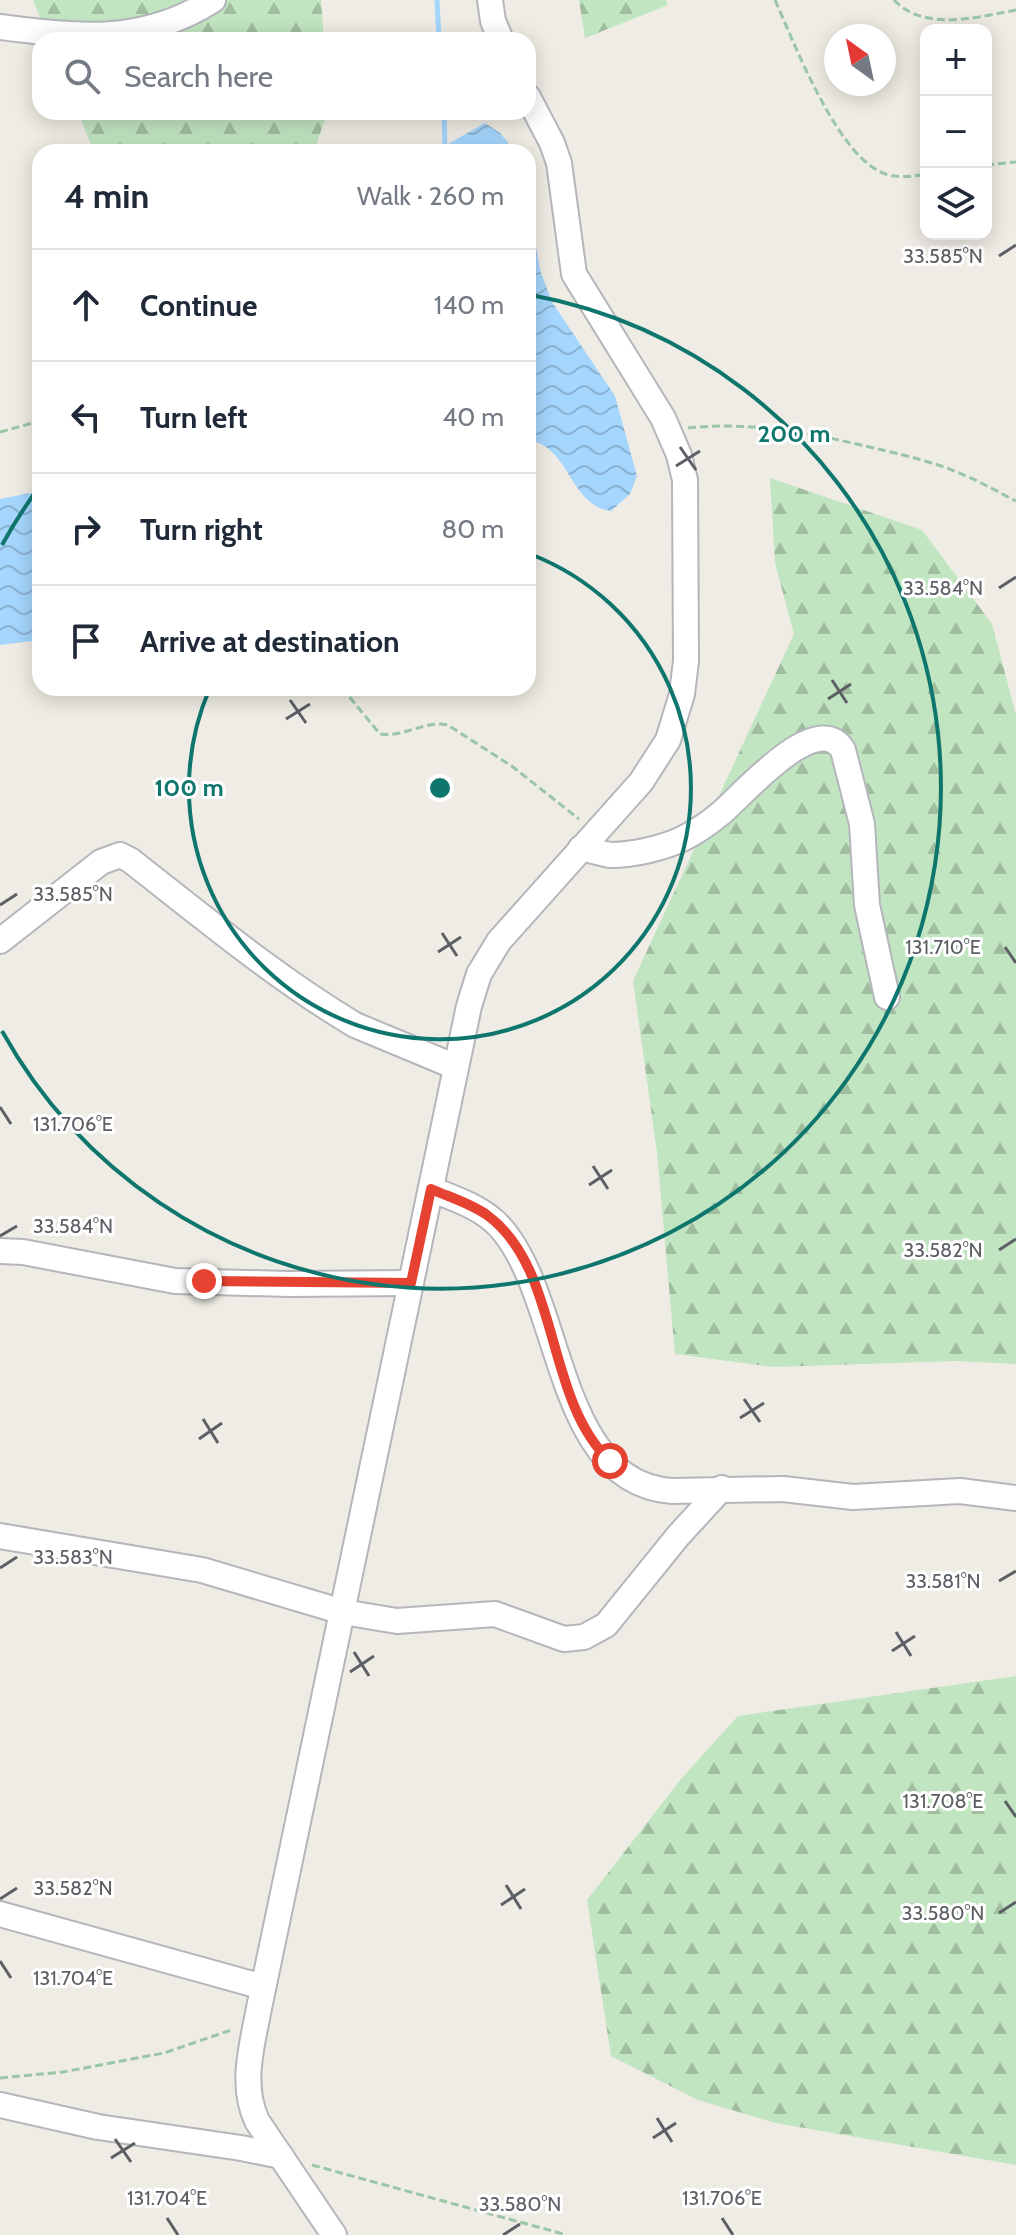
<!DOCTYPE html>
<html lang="en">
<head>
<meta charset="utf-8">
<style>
	body { margin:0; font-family:Cabin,sans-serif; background:#f6f6f7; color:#1f2937 }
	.controls { position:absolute; right:24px; top:24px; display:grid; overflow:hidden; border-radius:16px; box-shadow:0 4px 20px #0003 }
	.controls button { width:72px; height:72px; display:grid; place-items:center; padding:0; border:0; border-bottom:2px solid #e0e1e3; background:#fff; color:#1f2937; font:40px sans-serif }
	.compass { position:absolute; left:824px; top:24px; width:72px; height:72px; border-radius:50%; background:#fff; box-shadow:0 4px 20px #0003; rotate:327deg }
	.stop { position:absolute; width:24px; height:24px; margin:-18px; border:6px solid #e54232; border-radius:50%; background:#fff }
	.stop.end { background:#e54232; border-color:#fff; box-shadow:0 2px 8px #0008 }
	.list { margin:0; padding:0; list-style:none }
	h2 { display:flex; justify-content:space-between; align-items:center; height:104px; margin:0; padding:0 32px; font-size:34px }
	h2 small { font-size:26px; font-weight:400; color:#747a83 }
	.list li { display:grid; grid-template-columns:52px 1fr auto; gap:24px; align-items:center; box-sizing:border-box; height:112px; padding:0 32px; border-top:2px solid #e0e1e3 }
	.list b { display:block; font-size:30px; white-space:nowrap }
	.list em { font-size:26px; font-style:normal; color:#747a83 }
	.icon { flex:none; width:44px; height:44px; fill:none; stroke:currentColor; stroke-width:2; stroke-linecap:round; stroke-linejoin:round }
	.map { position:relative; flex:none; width:1016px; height:2235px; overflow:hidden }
	.search { position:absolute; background:#fff; box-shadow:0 4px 20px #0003; left:32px; top:32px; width:504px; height:88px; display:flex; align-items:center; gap:20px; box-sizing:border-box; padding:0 28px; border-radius:24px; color:#747a83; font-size:30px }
	.panel { position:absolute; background:#fff; box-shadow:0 4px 20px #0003; left:32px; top:144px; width:504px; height:552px; border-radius:24px }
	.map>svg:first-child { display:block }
</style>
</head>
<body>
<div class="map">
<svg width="1016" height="2235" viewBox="0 0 1016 2235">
	<defs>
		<pattern id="forest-firs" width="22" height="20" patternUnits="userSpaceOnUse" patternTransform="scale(2)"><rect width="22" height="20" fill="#c1e5c1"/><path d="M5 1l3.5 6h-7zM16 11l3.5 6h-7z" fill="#a0bda0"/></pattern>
		<pattern id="water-waves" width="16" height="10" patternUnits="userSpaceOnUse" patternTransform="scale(2)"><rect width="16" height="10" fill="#a5d6fd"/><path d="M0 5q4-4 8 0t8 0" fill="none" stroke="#8ab1d0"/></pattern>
	</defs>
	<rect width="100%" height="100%" fill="#eeece4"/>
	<g fill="url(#forest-firs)">
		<polygon points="33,0 321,0 324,40 49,40"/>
		<polygon points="579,0 666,0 668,5 585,38"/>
		<polygon points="78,112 327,112 314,152 94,152"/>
		<polygon points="770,478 922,530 992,624 1016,715 1016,1364 956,1361 773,1367 675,1354 657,1152 633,981 794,634 775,563"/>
		<polygon points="1016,1676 1016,2165 776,2123 698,2100 611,2056 587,1900 681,1779 738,1716"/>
	</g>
	<g fill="url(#water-waves)">
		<polygon points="485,123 500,133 516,152 434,152"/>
		<path d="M528,200L540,270L552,302L615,396L637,476L630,494L611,511C569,505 570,446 528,440Z"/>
		<polygon points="40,491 40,640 0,645 0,499"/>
	</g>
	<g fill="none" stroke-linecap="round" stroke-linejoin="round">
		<g stroke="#a5d6fd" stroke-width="5">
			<polyline points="437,0 439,40"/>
			<polyline points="444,112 445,152"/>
		</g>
		<g stroke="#b4b6bb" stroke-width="28">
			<g id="minor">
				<polyline points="490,0 493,21 501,40"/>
				<path d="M0,27C78,37 143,45 213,0"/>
				<path d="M581,848C591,850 602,854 611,855C633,855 664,848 684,838C696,832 709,823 720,814C741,797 817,707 843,750L862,824L867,905L887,997"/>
				<path d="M0,941L101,862L120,855L130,860C203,917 275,977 355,1025L456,1067"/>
				<path d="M431,1189C455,1199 482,1207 500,1227C564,1298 555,1483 672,1491L783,1489L853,1497L960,1491L1016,1498"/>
				<polyline points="0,1251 23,1252 175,1281 289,1284 411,1283"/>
				<polyline points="0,1536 202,1570 343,1612 397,1621 495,1614 564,1639 584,1637 606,1625 678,1536 722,1488"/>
				<polyline points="0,1914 263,1987"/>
				<polyline points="0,2105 98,2127 241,2148 281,2156"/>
				<path d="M334,2235L257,2121C240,2084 252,2046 259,2008L469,1006L479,974L499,941L641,782L668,740L682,694L686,661L685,480L679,455L663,418L574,274L559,163L552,143L528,97"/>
			</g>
		</g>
		<g stroke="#9ac6a7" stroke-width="3" stroke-dasharray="8 4" stroke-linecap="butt">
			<path d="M775,0C795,45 834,146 877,170C891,179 910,177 926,174"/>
			<path d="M894,0C924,32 978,17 1016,10"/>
			<polyline points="986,165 1016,162"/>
			<path d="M688,428C752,421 816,434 878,449C908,456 938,463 966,476C983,483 1000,493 1016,501"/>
			<polyline points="0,432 40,421"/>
			<path d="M342,688L380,734C404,738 424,720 448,725L513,767L579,819"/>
			<polyline points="0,2078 63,2072 164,2053 234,2029"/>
			<polyline points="312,2165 567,2235"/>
		</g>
		<use href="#minor" stroke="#fff" stroke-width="24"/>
	</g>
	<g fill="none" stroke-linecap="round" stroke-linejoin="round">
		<path stroke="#e54232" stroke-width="10" d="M204,1281L411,1283L431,1189C449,1197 470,1203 487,1215C561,1269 544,1399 610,1461"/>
	</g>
	<path fill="none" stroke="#5c5f64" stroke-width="3" d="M999,256L1016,245M680,447L696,470M676,466L700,451M999,588L1016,577M832,680L847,703M828,699L851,684M290,700L306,723M286,719L310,704M0,905L17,894M442,933L457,956M1005,947L1016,963M438,952L461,937M0,1107L11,1124M593,1166L608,1189M589,1185L612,1170M0,1236L17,1226M999,1250L1016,1239M744,1399L760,1422M740,1418L764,1403M203,1419L218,1443M199,1439L222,1423M0,1568L17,1557M999,1581L1016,1571M896,1632L911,1656M892,1651L915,1636M354,1652L369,1676M350,1672L374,1656M1005,1801L1016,1817M506,1885L521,1909M0,1899L17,1888M501,1905L525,1889M999,1913L1016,1902M0,1961L11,1978M657,2118L672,2142M653,2138L676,2123M115,2139L131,2162M111,2158L135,2143M167,2218L178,2235M722,2218L733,2235M503,2235L520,2224"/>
	<g fill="none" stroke="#0f766e" stroke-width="4">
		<path d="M530 554A251 251 0 1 1 209 690"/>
		<path d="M2 545A501 501 0 0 1 40 486M531 295A501 501 0 1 1 2 1031"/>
	</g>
	<g font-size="20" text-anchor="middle" fill="#5c5f64" stroke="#fff" stroke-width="6" stroke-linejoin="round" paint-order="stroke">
		<text x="943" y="263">33.585°N</text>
		<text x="943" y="595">33.584°N</text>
		<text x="73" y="901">33.585°N</text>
		<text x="943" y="954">131.710°E</text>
		<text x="73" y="1131">131.706°E</text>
		<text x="73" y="1233">33.584°N</text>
		<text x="943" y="1257">33.582°N</text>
		<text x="73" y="1564">33.583°N</text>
		<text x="943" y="1588">33.581°N</text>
		<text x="943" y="1808">131.708°E</text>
		<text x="73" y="1895">33.582°N</text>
		<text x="943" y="1920">33.580°N</text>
		<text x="73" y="1985">131.704°E</text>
		<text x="167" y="2205">131.704°E</text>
		<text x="722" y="2205">131.706°E</text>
		<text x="520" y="2211">33.580°N</text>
	</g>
	<circle cx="440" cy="788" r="12" fill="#0f766e" stroke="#fff" stroke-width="4"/>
	<g font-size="24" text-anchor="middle" font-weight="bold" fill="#0f766e" stroke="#fff" stroke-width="6" stroke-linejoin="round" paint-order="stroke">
		<text x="794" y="442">200 m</text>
		<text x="189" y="796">100 m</text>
	</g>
</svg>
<div class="controls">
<button>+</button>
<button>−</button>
<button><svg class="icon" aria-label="layers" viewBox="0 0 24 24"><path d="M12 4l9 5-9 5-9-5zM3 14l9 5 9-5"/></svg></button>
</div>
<svg class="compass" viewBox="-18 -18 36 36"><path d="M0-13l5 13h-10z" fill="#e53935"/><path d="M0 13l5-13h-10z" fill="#747a83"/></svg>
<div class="stop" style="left:610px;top:1461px"></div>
<div class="stop end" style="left:204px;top:1281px"></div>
<div class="search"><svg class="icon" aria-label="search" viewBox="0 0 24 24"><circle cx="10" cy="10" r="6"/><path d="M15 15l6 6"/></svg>Search here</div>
<section class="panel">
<h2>4 min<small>Walk · 260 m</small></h2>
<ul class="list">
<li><svg class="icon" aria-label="ahead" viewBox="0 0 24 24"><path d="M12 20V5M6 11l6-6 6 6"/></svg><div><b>Continue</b></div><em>140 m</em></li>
<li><svg class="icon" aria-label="left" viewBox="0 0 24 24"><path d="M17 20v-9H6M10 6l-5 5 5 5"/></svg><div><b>Turn left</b></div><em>40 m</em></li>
<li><svg class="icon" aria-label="right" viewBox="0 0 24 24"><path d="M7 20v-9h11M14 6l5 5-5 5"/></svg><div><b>Turn right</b></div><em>80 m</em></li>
<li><svg class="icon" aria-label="arrive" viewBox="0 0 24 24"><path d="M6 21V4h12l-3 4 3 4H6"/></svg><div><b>Arrive at destination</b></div></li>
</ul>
</section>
</div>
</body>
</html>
